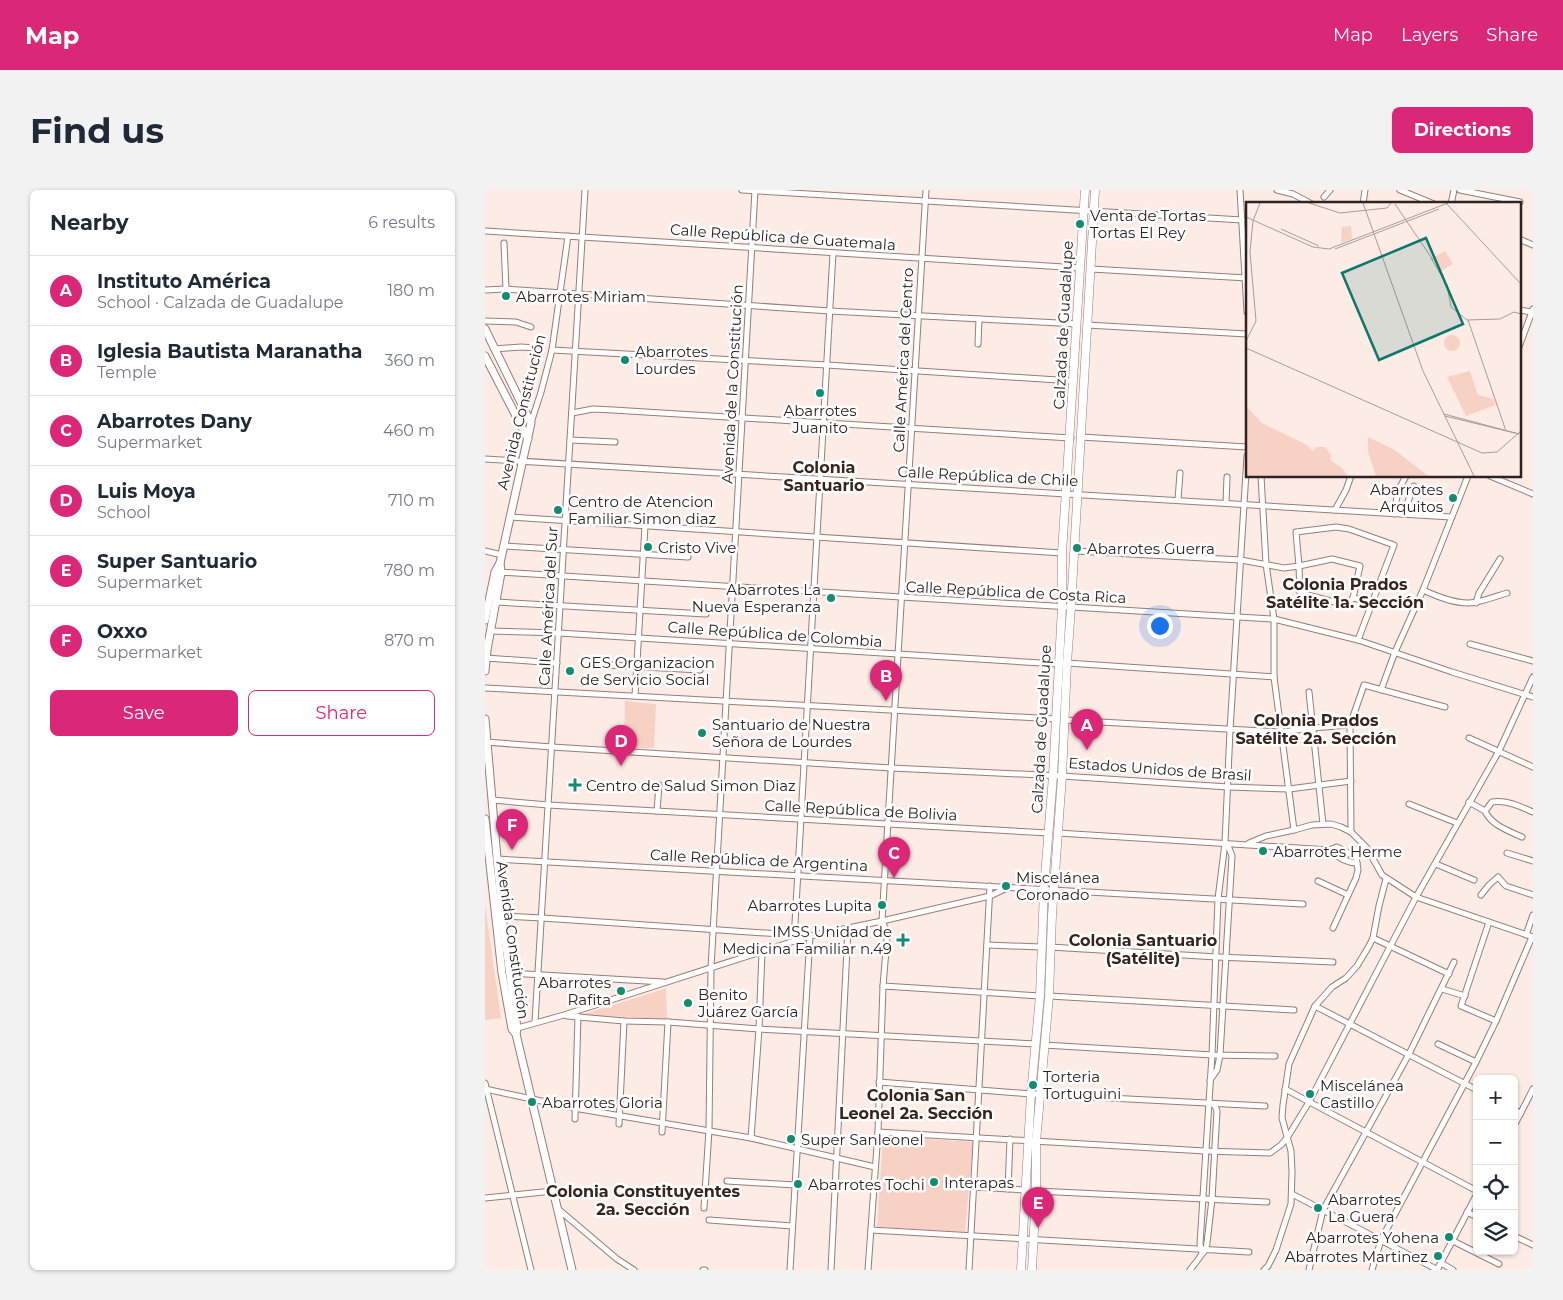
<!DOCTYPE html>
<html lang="en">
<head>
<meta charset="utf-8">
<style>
	body { margin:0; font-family:Montserrat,sans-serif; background:#f2f2f3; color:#1f2937 }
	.controls { position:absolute; right:15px; bottom:15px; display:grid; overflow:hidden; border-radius:8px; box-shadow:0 1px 4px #0004 }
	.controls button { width:45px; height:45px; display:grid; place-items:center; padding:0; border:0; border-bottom:1px solid #e0e1e3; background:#fff; color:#1f2937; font:25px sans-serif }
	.you { position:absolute; left:674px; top:435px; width:18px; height:18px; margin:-12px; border:4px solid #fff; border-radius:50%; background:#1a73e8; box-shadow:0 0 0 8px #1a73e833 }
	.badge { display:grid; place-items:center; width:32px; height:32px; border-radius:50%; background:#db2777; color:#fff; font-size:16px; font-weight:700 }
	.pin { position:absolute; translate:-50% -41px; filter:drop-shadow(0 1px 2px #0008) }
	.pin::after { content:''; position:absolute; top:26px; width:18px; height:15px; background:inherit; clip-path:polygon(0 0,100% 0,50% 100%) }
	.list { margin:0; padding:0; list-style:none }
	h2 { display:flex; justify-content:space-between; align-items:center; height:65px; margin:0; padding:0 20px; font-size:21px }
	h2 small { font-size:16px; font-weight:400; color:#747a83 }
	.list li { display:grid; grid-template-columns:32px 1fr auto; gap:15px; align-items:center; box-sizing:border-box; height:70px; padding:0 20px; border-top:1px solid #e0e1e3 }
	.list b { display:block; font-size:19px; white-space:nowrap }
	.list p { margin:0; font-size:16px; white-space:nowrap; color:#747a83 }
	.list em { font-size:16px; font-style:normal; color:#747a83 }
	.actions { display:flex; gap:10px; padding:15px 20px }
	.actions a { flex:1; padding:11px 0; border:1px solid #db2777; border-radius:8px; text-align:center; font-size:18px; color:#db2777 }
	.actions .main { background:#db2777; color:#fff }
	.icon { flex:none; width:28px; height:28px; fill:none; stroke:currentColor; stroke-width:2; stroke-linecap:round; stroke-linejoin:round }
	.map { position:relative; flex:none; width:1048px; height:1080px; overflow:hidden; border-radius:8px }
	header { display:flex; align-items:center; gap:30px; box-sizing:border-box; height:70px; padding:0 25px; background:#db2777; color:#fff }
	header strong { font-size:24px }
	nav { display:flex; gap:28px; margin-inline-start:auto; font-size:18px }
	.intro { display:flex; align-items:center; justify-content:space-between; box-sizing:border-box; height:120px; padding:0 30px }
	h1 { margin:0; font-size:35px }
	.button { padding:12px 22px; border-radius:8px; background:#db2777; color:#fff; font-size:18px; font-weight:700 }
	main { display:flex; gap:30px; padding:0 30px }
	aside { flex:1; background:#fff; border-radius:8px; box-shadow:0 1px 4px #0004 }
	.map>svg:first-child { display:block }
</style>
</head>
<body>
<header>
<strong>Map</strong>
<nav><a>Map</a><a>Layers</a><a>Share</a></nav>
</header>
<div class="intro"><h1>Find us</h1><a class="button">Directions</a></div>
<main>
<aside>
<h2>Nearby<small>6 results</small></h2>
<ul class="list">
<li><span class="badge">A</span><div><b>Instituto América</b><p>School · Calzada de Guadalupe</p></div><em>180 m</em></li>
<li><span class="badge">B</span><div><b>Iglesia Bautista Maranatha</b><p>Temple</p></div><em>360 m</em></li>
<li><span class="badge">C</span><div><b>Abarrotes Dany</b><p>Supermarket</p></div><em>460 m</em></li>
<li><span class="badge">D</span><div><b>Luis Moya</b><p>School</p></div><em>710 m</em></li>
<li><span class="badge">E</span><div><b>Super Santuario</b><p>Supermarket</p></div><em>780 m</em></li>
<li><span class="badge">F</span><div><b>Oxxo</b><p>Supermarket</p></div><em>870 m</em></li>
</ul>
<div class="actions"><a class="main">Save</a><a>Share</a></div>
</aside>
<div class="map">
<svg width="1048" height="1080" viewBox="0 0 1048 1080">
	<rect width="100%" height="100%" fill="#fdebe5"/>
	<g fill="#f8d1c5">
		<polygon points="140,511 171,514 169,558 139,558"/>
		<polygon points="0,715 16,828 0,830"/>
		<polygon points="181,798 182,829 96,825 176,800"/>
		<polygon points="398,946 486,952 488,953 480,1042 392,1037"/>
	</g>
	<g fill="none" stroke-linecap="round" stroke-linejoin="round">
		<g stroke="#987d75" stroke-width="7">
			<g id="minor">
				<polyline points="257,0 757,30"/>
				<polyline points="755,0 762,122"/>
				<polyline points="792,0 808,4 827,14"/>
				<polyline points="915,0 949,14"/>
				<polyline points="975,0 1035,12"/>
				<polyline points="839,7 845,0"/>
				<polyline points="878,14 880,0"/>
				<polyline points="966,14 969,0"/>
				<polyline points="0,41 595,78"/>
				<polyline points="1034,49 1048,55"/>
				<polyline points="19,53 21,99"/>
				<polyline points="606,79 762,88"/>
				<polyline points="0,100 21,99 345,121 592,134"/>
				<polyline points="1034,120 1047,122"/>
				<polyline points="0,131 31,132 46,137"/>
				<polyline points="602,135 762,144"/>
				<polyline points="493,154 494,129"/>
				<polyline points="1034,157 1048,119"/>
				<polyline points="9,159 36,157 50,158"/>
				<polyline points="67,160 342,175 588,191"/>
				<polyline points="87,223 108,219 128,220 586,248"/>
				<polyline points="46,233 56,202 67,160 83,46"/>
				<polyline points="596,247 762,257"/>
				<polyline points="85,250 130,252"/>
				<polyline points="0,269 966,327"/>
				<polyline points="776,286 781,374 789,429 789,487 809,640"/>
				<polyline points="1005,286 1048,304"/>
				<polyline points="693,310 695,283"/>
				<polyline points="741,313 742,287"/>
				<polyline points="850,320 861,300 866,286"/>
				<polyline points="909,324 913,301 921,286"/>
				<polyline points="918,324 929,296"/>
				<polyline points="25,327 577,363"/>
				<polyline points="19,356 203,367"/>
				<polyline points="0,361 17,365"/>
				<polyline points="590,361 756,370 799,378 814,376 847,369 875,376 868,408 863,413 857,414 815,403 814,376 811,342 851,337 864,339 909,355 873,450"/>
				<polyline points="14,382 416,407 789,429 873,450 967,482 1048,507"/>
				<path d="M938,400C953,407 975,416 991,412C1001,410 1012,406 1022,403"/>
				<polyline points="868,408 887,412"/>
				<polyline points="11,412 221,424"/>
				<polyline points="991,413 994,403 1015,369"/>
				<polyline points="5,441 74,443 573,474"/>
				<polyline points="985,454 1048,471"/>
				<polyline points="1,468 72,473"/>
				<polyline points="582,473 789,487"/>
				<polyline points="122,475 215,480"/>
				<polyline points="0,498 571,529"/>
				<polyline points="896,500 910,462 938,400 983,286"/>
				<polyline points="824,502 838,634"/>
				<polyline points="150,506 160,336"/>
				<polyline points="579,530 797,542 827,538 865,535"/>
				<polyline points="984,548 1048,577"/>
				<polyline points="0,552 67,557 406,578 577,586 743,597 804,599 866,591"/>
				<polyline points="7,610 63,615 564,643"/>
				<path d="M984,612L1000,621C1006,635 1024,641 1037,647"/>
				<polyline points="924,614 972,633"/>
				<polyline points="172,621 174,595"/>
				<path d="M1000,621L1007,612C1023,610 1034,616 1048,622"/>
				<polyline points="866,642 865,535 879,495 960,517"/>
				<polyline points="573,643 844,660 852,657 871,667 873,680 871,688 848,738"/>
				<polyline points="764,653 781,646 809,640 827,635 846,634 856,637 866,642 882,658 897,685 931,707 1048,747"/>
				<path d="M844,660C851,666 862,673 872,673"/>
				<polyline points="1022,663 1048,671"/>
				<polyline points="11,669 818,714"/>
				<polyline points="951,674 989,690"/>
				<polyline points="833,691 863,705"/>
				<polyline points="996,705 1004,695 1013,687 1021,696 1048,705"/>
				<polyline points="17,726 57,728 325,746 305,1080"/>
				<polyline points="1004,732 976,816 1011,831"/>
				<polyline points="1041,745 1048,725"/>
				<polyline points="888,748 964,784"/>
				<polyline points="309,751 348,63"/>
				<polyline points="502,755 556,757"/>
				<polyline points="565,757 732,767 848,772"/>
				<polyline points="24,783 178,792"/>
				<polyline points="398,796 555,806"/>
				<polyline points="957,799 980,806"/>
				<polyline points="564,806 809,820"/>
				<polyline points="830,816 992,900"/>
				<polyline points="82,826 139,831 183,832 274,839 551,854"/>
				<polyline points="50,832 100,0"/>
				<polyline points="29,839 79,825 325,746 397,731 505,706 524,697"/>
				<polyline points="953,854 991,872"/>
				<polyline points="559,855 727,865 790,866"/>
				<polyline points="725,890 732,880 735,865 747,666 744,658 740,653"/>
				<polyline points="394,892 546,904 780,916"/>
				<polyline points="0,893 46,1080"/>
				<polyline points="0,899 89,918 266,948 390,977"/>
				<polyline points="800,899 992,1001"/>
				<polyline points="1029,920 1036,923"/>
				<polyline points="90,929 93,826"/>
				<polyline points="134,934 139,831"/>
				<polyline points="1029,936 1048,899"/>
				<polyline points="177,942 183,832"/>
				<polyline points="393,942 720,961 785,963 796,955 802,948 824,912 931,707 1014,561 1048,487"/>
				<polyline points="266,948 274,839 277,762"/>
				<polyline points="242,991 310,995"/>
				<polyline points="489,997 540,1000"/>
				<polyline points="523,999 525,949"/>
				<polyline points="551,1001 782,1012"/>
				<polyline points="807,1004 953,1080"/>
				<polyline points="0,1008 68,1001"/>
				<polyline points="219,1018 224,940 226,778 270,0"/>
				<polyline points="73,1019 132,1069 149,1080"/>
				<polyline points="982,1022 992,1027"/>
				<polyline points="224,1030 307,1036"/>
				<polyline points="386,1040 764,1062"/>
				<polyline points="1029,1046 1048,1055"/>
				<polyline points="968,1051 1014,1074"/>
				<polyline points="717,1063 715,1054 727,865 733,709 740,653 745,540 762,266"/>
				<polyline points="956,1073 968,1080"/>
				<polyline points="218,1080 220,1080"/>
				<polyline points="346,1080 363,738"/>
				<polyline points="383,1080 393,942 398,796 402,748 401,740 397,731 441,0"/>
				<polyline points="484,1080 505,696"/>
				<polyline points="705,1080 721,1059 722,1053 727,1009 732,921 730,916 724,912"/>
				<polyline points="779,1080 783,1076 791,1060 806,1014 807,982 806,961 797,928 798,915 804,874 830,816 847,797 861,788 872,776 884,756 888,748 894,716 901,689"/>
				<polyline points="824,1080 838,1020 924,864 969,772"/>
				<polyline points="887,1080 896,1050 991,872 1011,831 1047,747"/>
				<polyline points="952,1080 992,1004"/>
			</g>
		</g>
		<g stroke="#987d75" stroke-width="9">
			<g id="secondary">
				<polyline points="0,139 46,233 15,373 16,383 2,460 0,481"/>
				<polyline points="0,166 43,249"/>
				<polyline points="0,430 10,382 15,373"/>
				<polyline points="0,529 17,726 32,838 31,844 87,1080"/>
				<polyline points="0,629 17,783 27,839 31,844"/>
			</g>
		</g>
		<g stroke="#987d75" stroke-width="9">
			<g id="primary">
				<polyline points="536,1080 546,904 555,806 559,699 568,586 577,417 577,363 600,0"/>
				<polyline points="547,1080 551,1001 551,952 564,806 567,725 577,586 582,473 586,417 610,0"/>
			</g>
		</g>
		<use href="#minor" stroke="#fff" stroke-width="5"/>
		<use href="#secondary" stroke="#fff" stroke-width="7"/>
		<use href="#primary" stroke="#fff" stroke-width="8"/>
	</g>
	<g fill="#128d71" stroke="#fff" stroke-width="2">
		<circle cx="595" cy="34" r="5"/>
		<circle cx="21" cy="106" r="5"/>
		<circle cx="140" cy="170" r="5"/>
		<circle cx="335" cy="203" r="5"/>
		<circle cx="968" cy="308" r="5"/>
		<circle cx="73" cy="320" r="5"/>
		<circle cx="163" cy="357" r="5"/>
		<circle cx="592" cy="358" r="5"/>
		<circle cx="346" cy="408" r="5"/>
		<circle cx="85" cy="481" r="5"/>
		<circle cx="217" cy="543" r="5"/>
		<path d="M87.5 587.5h5v5h5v5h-5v5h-5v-5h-5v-5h5z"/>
		<circle cx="778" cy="661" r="5"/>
		<circle cx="521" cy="696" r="5"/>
		<circle cx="397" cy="715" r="5"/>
		<path d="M415.5 742.5h5v5h5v5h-5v5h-5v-5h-5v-5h5z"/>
		<circle cx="136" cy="801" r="5"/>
		<circle cx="203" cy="813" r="5"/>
		<circle cx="548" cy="895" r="5"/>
		<circle cx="825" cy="904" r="5"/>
		<circle cx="47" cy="912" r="5"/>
		<circle cx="306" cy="949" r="5"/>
		<circle cx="449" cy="992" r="5"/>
		<circle cx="313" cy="994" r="5"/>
		<circle cx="833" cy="1018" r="5"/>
		<circle cx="964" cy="1047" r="5"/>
		<circle cx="953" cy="1066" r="5"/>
	</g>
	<g text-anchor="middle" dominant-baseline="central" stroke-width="5" stroke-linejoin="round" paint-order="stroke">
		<g font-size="15" fill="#2e2320" stroke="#fff" text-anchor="start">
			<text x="605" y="25">Venta de Tortas<tspan x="605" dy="17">Tortas El Rey</tspan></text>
			<text x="31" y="106">Abarrotes Miriam</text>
			<text x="150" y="161">Abarrotes<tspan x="150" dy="17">Lourdes</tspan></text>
			<text x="335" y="220" text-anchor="middle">Abarrotes<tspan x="335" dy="17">Juanito</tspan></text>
			<text x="958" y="299" text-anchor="end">Abarrotes<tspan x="958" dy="17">Arquitos</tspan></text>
			<text x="83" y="311">Centro de Atencion<tspan x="83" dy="17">Familiar Simon diaz</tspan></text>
			<text x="173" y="357">Cristo Vive</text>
			<text x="602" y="358">Abarrotes Guerra</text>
			<text x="336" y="399" text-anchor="end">Abarrotes La<tspan x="336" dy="17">Nueva Esperanza</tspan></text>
			<text x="95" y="472">GES Organizacion<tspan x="95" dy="17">de Servicio Social</tspan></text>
			<text x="227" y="534">Santuario de Nuestra<tspan x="227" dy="17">Señora de Lourdes</tspan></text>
			<text x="101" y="595">Centro de Salud Simon Diaz</text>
			<text x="788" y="661">Abarrotes Herme</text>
			<text x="531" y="687">Miscelánea<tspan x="531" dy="17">Coronado</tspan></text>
			<text x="387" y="715" text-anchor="end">Abarrotes Lupita</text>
			<text x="407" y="741" text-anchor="end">IMSS Unidad de<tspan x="407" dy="17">Medicina Familiar n.49</tspan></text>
			<text x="126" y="792" text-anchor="end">Abarrotes<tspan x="126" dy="17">Rafita</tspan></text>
			<text x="213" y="804">Benito<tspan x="213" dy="17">Juárez García</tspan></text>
			<text x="558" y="886">Torteria<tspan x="558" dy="17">Tortuguini</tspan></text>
			<text x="835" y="895">Miscelánea<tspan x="835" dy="17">Castillo</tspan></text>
			<text x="57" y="912">Abarrotes Gloria</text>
			<text x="316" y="949">Super Sanleonel</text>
			<text x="459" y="992">Interapas</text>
			<text x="323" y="994">Abarrotes Tochi</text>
			<text x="843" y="1009">Abarrotes<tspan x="843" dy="17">La Guera</tspan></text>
			<text x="954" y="1047" text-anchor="end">Abarrotes Yohena</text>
			<text x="943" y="1066" text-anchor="end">Abarrotes Martinez</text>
		</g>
		<g font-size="15" fill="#2e2320" stroke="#fff">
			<text transform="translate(298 47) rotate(4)">Calle República de Guatemala</text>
			<text transform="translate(578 135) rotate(-87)">Calzada de Guadalupe</text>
			<text transform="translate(418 170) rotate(-87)">Calle América del Centro</text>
			<text transform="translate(247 194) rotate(-87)">Avenida de la Constitución</text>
			<text transform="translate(36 222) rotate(-76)">Avenida Constitución</text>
			<text transform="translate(503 286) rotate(3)">Calle República de Chile</text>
			<text transform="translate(531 402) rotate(3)">Calle República de Costa Rica</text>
			<text transform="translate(63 416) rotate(-87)">Calle América del Sur</text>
			<text transform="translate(290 444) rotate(4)">Calle República de Colombia</text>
			<text transform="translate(556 539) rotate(-87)">Calzada de Guadalupe</text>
			<text transform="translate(675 579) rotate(4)">Estados Unidos de Brasil</text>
			<text transform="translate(376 620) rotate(3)">Calle República de Bolivia</text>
			<text transform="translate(274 670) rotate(3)">Calle República de Argentina</text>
			<text transform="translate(28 750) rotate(82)">Avenida Constitución</text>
		</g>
		<g font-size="16" font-weight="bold" fill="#39231d" stroke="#fff">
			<text x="339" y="277">Colonia<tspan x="339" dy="18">Santuario</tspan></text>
			<text x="860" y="394">Colonia Prados<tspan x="860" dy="18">Satélite 1a. Sección</tspan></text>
			<text x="831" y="530">Colonia Prados<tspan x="831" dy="18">Satélite 2a. Sección</tspan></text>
			<text x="658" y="750">Colonia Santuario<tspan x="658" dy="18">(Satélite)</tspan></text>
			<text x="431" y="905">Colonia San<tspan x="431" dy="18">Leonel 2a. Sección</tspan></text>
			<text x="158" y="1001">Colonia Constituyentes<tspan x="158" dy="18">2a. Sección</tspan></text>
		</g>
	</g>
	<g transform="translate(761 12)">
		<rect width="275" height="275" fill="#fdebe5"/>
		<path d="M105,24L106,37L95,41L96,25ZM199,49L207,62L195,69L187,56ZM198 141a8 8 0 1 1 16 0a8 8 0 1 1-16 0ZM224,169L232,193L248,197L250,203L220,214L201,175ZM0,204L16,221L61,243L67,249L70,245H79L86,254L84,258L96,266L102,274H0ZM122,235L149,248L182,274H130L122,250Z" fill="#f8d1c5"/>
		<path fill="none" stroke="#aa9b96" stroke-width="1" d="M63,1L94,11L141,6L145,1M117,1L177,169L228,274M200,1L275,82M149,2L187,58M0,15L67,45L83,47L202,1M35,27L73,44M89,47L193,7M185,56L201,83L205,105L221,118L254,117L268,110L275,112M222,118L260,229M0,139L10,119L4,50L7,19L14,1M0,146L236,251L251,250L275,229M198,212L273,232L199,214"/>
		<path fill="#0f766e" fill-opacity="0.15" stroke="#0f766e" stroke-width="2.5" d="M180,36L217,122L133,158L96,71Z"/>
		<rect width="275" height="275" fill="none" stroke="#2e2320" stroke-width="2.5"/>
	</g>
</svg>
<div class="controls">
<button>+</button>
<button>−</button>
<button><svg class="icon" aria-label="locate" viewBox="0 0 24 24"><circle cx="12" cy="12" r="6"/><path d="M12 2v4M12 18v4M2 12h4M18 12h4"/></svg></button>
<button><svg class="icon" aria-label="layers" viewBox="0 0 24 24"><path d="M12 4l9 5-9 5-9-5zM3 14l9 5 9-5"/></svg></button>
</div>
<div class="you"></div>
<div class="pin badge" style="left:602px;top:560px">A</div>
<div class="pin badge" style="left:401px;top:511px">B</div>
<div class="pin badge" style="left:409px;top:688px">C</div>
<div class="pin badge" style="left:136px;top:576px">D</div>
<div class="pin badge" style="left:553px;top:1038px">E</div>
<div class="pin badge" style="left:27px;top:660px">F</div>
</div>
</main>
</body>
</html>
